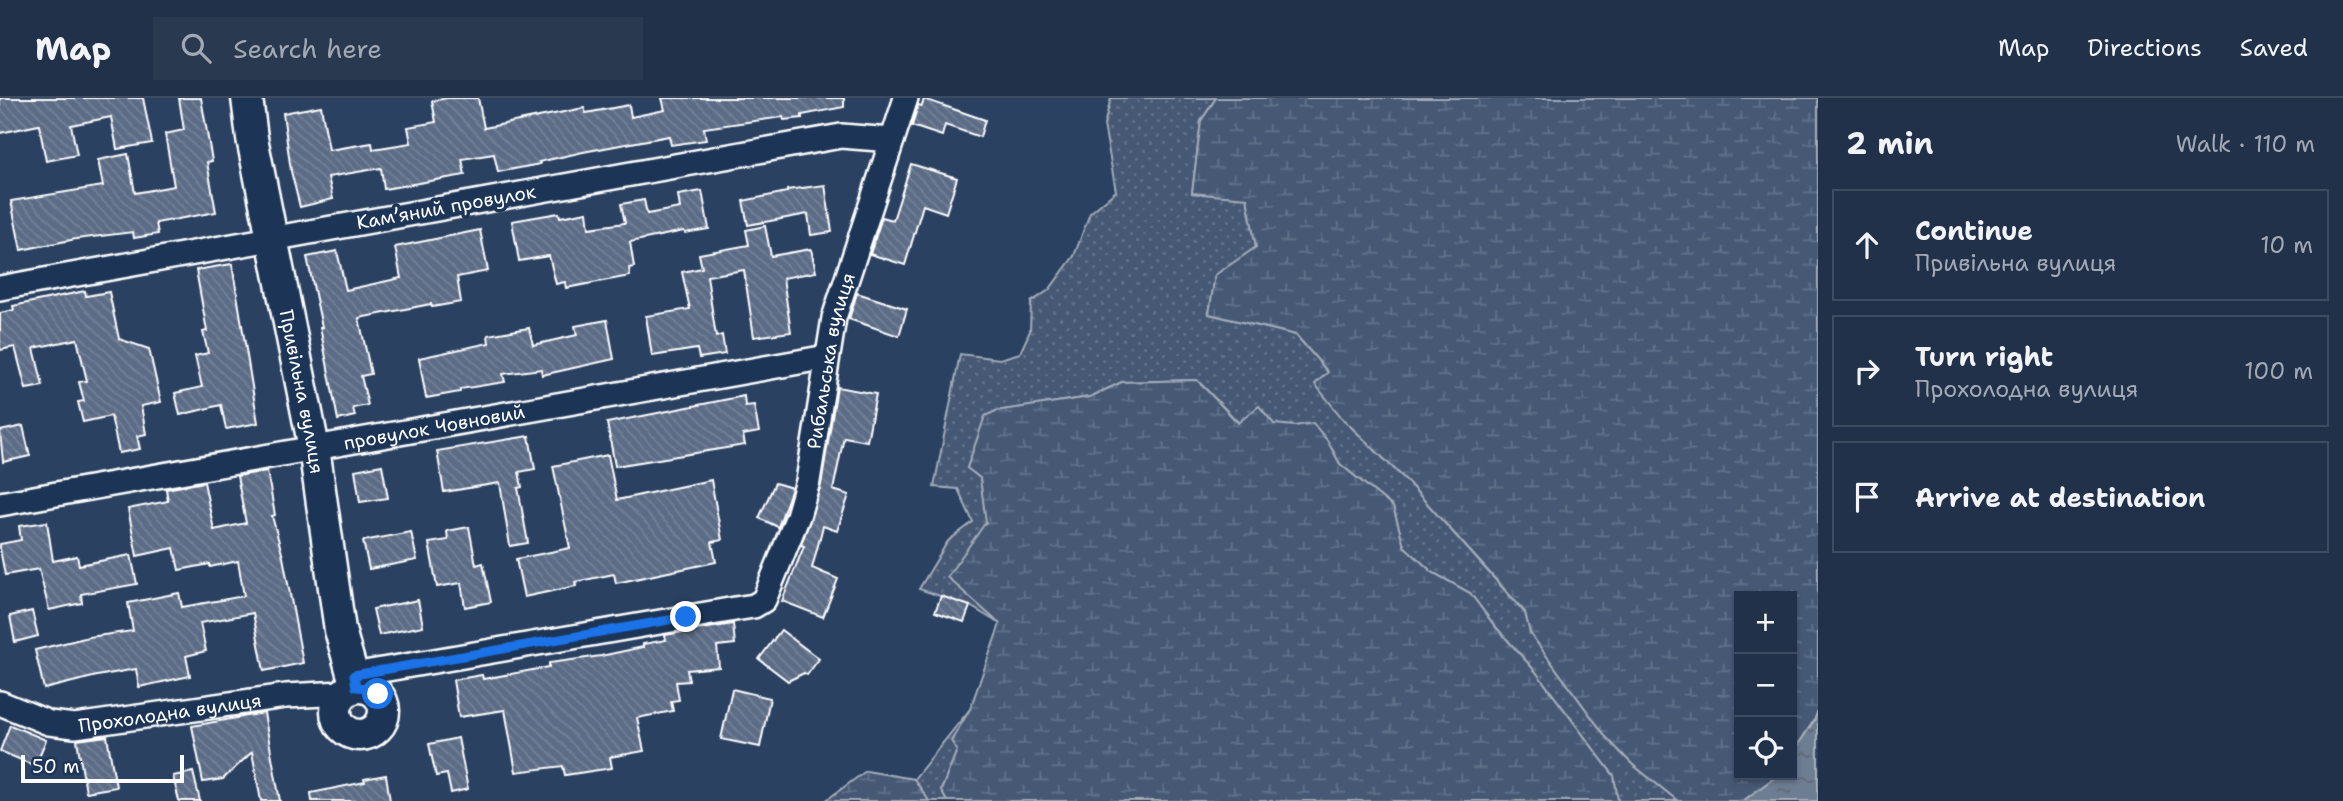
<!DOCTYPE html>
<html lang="en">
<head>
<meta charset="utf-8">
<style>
	body { margin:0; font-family:"Shantell Sans",sans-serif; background:#283950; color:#f1f3f6 }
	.controls { position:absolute; right:21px; bottom:21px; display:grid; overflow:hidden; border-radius:0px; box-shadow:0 2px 5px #0004 }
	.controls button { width:63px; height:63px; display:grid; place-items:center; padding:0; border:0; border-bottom:2px solid #3d4c61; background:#203149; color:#f1f3f6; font:35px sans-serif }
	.scale { position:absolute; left:21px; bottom:18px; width:163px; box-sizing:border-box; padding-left:7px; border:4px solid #fff; border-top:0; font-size:19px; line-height:24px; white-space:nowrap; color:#fff; -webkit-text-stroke:5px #1d3557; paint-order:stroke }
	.stop { position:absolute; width:21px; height:21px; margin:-16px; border:5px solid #1a73e8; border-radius:50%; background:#fff }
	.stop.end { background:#1a73e8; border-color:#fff; box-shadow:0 2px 7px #0008 }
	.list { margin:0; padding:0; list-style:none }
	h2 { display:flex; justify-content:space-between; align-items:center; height:91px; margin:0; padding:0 28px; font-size:30px }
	h2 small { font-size:23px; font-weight:400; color:#a2a9b4 }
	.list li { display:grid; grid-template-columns:46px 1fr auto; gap:21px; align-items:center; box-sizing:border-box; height:112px; margin:0 14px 14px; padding:0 14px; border:2px solid #3d4c61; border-radius:0px }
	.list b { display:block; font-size:26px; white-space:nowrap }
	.list p { margin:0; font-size:23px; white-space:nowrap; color:#a2a9b4 }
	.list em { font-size:23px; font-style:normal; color:#a2a9b4 }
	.icon { flex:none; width:38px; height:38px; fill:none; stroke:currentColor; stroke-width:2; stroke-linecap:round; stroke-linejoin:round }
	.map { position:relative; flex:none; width:1818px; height:703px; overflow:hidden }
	header { display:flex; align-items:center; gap:42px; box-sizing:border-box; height:98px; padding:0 35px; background:#203149; border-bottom:2px solid #3d4c61 }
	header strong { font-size:33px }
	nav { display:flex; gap:38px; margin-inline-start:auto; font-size:24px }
	.search { width:490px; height:63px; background:#283950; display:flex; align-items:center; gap:18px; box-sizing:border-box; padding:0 24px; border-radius:0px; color:#a2a9b4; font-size:26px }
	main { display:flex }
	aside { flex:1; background:#203149 }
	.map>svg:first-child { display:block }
</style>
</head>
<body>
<header>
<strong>Map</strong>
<div class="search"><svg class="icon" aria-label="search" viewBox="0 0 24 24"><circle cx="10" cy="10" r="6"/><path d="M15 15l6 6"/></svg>Search here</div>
<nav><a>Map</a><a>Directions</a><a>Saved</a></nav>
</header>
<main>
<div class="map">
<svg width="1818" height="703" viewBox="0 0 1818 703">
	<defs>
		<pattern id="grass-dots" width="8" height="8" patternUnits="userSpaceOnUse" patternTransform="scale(1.75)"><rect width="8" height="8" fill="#465975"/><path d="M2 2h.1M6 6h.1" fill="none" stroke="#62728a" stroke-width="1.8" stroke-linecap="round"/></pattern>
		<pattern id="wetland-marsh" width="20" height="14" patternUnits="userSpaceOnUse" patternTransform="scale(1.75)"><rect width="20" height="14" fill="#465975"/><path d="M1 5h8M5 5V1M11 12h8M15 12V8" fill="none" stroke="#62728a"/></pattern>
		<pattern id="water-ripples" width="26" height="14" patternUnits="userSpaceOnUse" patternTransform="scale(1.75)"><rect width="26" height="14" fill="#6d7d92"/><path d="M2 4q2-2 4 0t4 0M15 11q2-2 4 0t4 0" fill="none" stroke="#5e6772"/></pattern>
		<pattern id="building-back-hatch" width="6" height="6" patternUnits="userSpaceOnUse" patternTransform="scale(1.75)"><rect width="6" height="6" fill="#5b6c86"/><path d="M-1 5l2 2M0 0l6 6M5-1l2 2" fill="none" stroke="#748298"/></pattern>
	</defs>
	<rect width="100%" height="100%" fill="#2a4161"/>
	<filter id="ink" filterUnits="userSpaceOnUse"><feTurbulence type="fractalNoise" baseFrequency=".0143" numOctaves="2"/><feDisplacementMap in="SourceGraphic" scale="14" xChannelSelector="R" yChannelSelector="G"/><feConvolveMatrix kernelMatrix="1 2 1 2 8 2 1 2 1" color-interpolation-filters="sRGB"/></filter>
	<g filter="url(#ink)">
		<g fill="url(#grass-dots)" stroke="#a2acba" stroke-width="2">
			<polygon points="1111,0 1216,0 1201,23 1192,95 1247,99 1256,150 1215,177 1209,216 1296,237 1328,274 1343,321 1407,383 1525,515 1530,535 1607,640 1632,666 1678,703 1618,703 1614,678 1535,573 1494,527 1470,495 1432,474 1404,448 1393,409 1340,366 1327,342 1294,328 1239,325 1197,282 1122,284 1090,299 996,313 986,318 967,370 980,380 987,424 948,479 1000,526 970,508 919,491 948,443 973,424 958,391 934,389 960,256 1000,261 1020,255 1030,233 1031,204 1049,192 1074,158 1090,115 1116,93 1104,27"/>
			<polygon points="970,611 952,643 957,652 941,693 947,703 929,703 914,681"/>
		</g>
		<g fill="url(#wetland-marsh)" stroke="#a2acba" stroke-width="2">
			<polygon points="1216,0 1818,0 1818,612 1815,621 1792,656 1792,498 1739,498 1739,677 1778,677 1777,678 1743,703 1678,703 1632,666 1607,640 1530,535 1525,514 1407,383 1343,321 1315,286 1328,274 1296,237 1209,216 1215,177 1256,149 1247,100 1192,95 1201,23"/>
			<polygon points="1197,282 1238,325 1259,308 1274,326 1294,328 1313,325 1327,342 1340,366 1393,409 1404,448 1432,474 1470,495 1494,527 1535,573 1614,678 1618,703 947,703 941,693 957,652 951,643 970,611 1000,526 947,479 986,424 980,380 967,370 985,318 996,313 1090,299 1122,284"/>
			<polygon points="866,673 914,681 929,703 825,703"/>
		</g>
		<polygon fill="url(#water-ripples)" stroke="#a7b1be" stroke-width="2" points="1818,612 1818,703 1743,703 1778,677 1792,677 1792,656 1815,621"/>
		<g fill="url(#building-back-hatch)" stroke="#fff" stroke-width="2">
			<polygon points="0,0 143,0 152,45 117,51 111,19 71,27 77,57 46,63 39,27 0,35"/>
			<polygon points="179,0 201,0 212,63 207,64 216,114 156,125 158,136 134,140 133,134 76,141 21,152 11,103 103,88 98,62 128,56 135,95 174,88 165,36 184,32"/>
			<polygon points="447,0 478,0 484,30 584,10 586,15 629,7 631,19 665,12 662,0 844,0 844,9 802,17 802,20 784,22 783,19 704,30 706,42 671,47 669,38 583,54 539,64 540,66 498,74 494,56 462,61 465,77 384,91 381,70 328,79 333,101 300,109 291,73 283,15 321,8 329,52 372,45 373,51 411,45 408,29 436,24 432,3"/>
			<polygon points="924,1 985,22 980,39 945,27 942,38 912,28 918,7 922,8"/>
			<polygon points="911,66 957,80 946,115 923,107 905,167 870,156 882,119 893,122"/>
			<polygon points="825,87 832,134 811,137 808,116 748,127 743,103 787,94 787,92"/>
			<polygon points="702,93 709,131 685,135 684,133 630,144 634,169 629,170 630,178 566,190 565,184 556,186 549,158 519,163 512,123 559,115 560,119 587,114 589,130 625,125 621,106 644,102 647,116 680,110 678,97"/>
			<polygon points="765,128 771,158 811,151 816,174 783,180 791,234 754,239 744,172 707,178 716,239 722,237 725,256 699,260 697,251 652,258 646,218 690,211 682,174 702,170 699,156 749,147 746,132"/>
			<polygon points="480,132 488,173 457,179 461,204 432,209 431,206 359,220 371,276 361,278 368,307 353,310 355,318 338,322 320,229 322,229 307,159 337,153 346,192 401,180 395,149"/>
			<polygon points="232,166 258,325 226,331 221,307 180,317 175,295 202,289 195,258 208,255 203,234 207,233 196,172"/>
			<polygon points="85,193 86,198 109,194 119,241 149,251 161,304 141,308 146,336 137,338 140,351 119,355 111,318 83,324 78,304 84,303 79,284 87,283 77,241 34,250 43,288 26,291 15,249 0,252 0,215 14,212 13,208"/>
			<polygon points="857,195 907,211 899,238 849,221"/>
			<polygon points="607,222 614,261 542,277 541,271 503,276 505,284 460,291 460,294 426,300 419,260 489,245 488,237 529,230 533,247 577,237 575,228"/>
			<polygon points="837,289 876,296 867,343 844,339 833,392 849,397 837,433 823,428 812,470 838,481 823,519 782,503 804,448 801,447 821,387"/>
			<polygon points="744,298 745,308 754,307 759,334 743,337 745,347 615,368 607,325"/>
			<polygon points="23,328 30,358 3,364 0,333"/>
			<polygon points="529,338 535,371 519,374 522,389 518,390 528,445 510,448 500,385 444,394 437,353"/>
			<polygon points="608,357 617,402 711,382 722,442 712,444 716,464 616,485 614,476 575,484 576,488 524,499 516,461 570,450 553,368"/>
			<polygon points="382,367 388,400 360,404 355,372"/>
			<polygon points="267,373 275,417 272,418 283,459 303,565 264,573 253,515 200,525 206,553 186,558 190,578 139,589 136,571 97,578 44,591 35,552 89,539 133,533 128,505 179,495 182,509 244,498 238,463 210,469 210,466 179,472 174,450 137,458 128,411 168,403 166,391 204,384 214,432 246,425 237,378"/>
			<polygon points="775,385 792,390 778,429 759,420"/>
			<polygon points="47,424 53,463 77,458 79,467 131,457 137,486 81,496 82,505 49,512 39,471 5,477 0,451 0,446 21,442 19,428"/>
			<polygon points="469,429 476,467 483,465 491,504 465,509 461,485 437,489 429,445 448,442 447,433"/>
			<polygon points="411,434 417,462 369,471 363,443"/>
			<polygon points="941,498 970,508 964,524 935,514"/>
			<polygon points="418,502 423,528 379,537 373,511"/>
			<polygon points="32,513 38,538 15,544 10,518"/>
			<polygon points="733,526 735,546 717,548 719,569 687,572 689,583 676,584 679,602 671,603 673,613 637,620 644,653 610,659 612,670 565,677 563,668 516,674 505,612 459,619 453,582 482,577 483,581 549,569 549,565 601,558 643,549 643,546 666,542 665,537"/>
			<polygon points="781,532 819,561 807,577 804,575 788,583 759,561"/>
			<polygon points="732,591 770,600 760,649 721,641"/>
			<polygon points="264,615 280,703 261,703 252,654 223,681 203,684 192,628"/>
			<polygon points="10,627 46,642 35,668 0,653"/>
			<polygon points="107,638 116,689 86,694 77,642"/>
			<polygon points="458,640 468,691 451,695 447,676 436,678 429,646"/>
			<polygon points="193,674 200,703 179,703 173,678"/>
			<polygon points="386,677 390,703 312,703 311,695 365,684 364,681"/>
		</g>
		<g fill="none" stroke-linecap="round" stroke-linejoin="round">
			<g stroke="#fff" stroke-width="28">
				<g id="minor">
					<polyline points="0,190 841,38 892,42"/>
					<path id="s1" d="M0,406L827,259"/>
					<path id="s2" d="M353,577L741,510L754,508L764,502L798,418L808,383L834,220L906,0"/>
					<path id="s3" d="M0,605L49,625L75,628L286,598L343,595"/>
				</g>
			</g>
			<g stroke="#fff" stroke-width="35">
				<g id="tertiary">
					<path id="s4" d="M247,0L252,40L314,350L340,532L356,589"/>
					<circle cx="360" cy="613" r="24"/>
				</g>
			</g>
			<use href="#minor" stroke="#1d3557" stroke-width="23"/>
			<use href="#tertiary" stroke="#1d3557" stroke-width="30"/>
		</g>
	</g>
	<g fill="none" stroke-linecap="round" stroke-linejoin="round" filter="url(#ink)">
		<polyline stroke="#1a73e8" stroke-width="9" points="378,596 368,590 356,589 354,577 686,519"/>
	</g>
	<g text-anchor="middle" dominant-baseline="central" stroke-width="7" stroke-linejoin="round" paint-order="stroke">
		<g font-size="19" fill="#fff" stroke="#1d3557">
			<text transform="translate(446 109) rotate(-10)">Камʼяний провулок</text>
			<text stroke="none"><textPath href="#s2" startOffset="668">Рибальська вулиця</textPath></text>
			<text stroke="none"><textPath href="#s4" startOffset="299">Привільна вулиця</textPath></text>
			<text stroke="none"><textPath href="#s1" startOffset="441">провулок Човновий</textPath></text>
			<text stroke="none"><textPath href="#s3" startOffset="175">Прохолодна вулиця</textPath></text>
		</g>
	</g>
</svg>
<div class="controls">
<button>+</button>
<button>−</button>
<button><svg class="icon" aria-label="locate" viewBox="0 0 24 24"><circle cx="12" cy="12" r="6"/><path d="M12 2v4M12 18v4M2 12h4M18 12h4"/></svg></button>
</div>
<div class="scale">50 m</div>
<div class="stop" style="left:378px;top:596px"></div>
<div class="stop end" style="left:686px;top:519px"></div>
</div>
<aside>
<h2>2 min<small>Walk · 110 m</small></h2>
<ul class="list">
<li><svg class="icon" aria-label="ahead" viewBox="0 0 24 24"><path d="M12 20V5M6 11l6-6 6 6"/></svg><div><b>Continue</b><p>Привільна вулиця</p></div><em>10 m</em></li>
<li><svg class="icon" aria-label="right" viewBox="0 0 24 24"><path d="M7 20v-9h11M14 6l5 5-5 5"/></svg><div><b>Turn right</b><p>Прохолодна вулиця</p></div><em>100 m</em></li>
<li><svg class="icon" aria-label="arrive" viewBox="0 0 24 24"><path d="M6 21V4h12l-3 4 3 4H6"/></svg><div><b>Arrive at destination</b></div></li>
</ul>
</aside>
</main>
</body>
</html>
